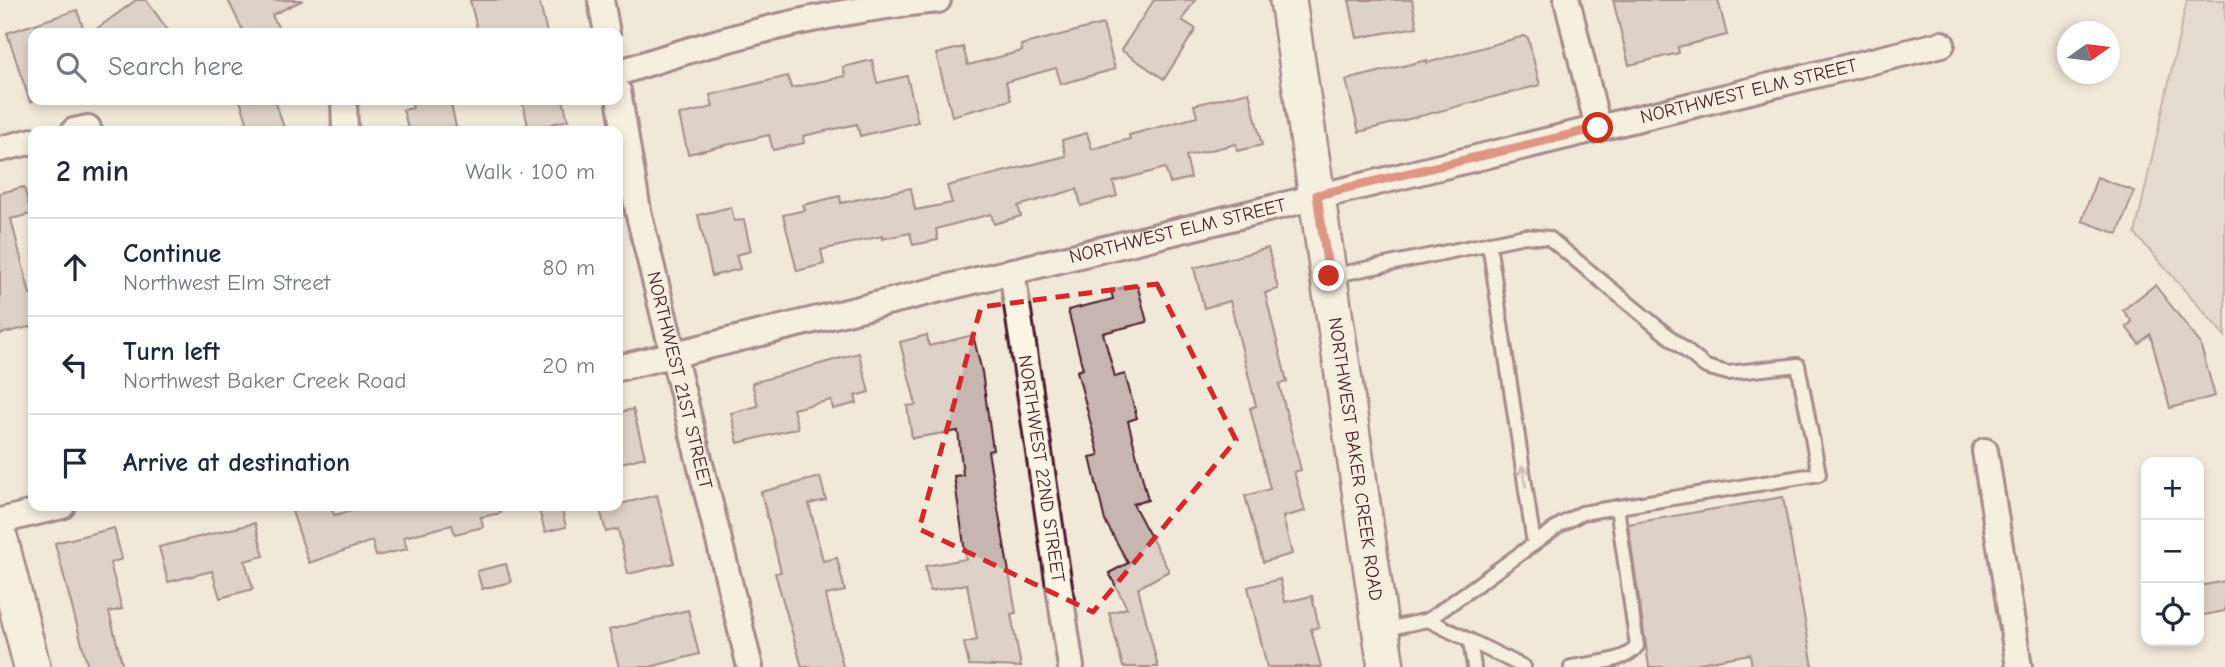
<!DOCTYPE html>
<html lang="en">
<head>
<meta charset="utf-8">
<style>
	body { margin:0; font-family:"Comic Neue",sans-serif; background:#f6f6f7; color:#1f2937 }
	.controls { position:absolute; right:21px; bottom:21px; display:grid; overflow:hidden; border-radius:14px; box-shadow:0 4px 10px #0003 }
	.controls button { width:63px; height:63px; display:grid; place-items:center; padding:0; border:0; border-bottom:2px solid #e0e1e3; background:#fff; color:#1f2937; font:35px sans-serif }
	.compass { position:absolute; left:2057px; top:21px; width:63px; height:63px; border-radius:50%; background:#fff; box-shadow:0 4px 10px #0003; rotate:76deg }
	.stop { position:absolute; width:21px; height:21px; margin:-16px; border:5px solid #c8321e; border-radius:50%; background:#fff }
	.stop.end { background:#c8321e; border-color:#fff; box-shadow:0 2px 7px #0008 }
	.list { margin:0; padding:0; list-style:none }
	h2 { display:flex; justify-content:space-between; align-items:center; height:91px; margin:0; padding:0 28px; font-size:30px }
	h2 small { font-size:23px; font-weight:400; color:#747a83 }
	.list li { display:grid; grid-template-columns:46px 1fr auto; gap:21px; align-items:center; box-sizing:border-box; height:98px; padding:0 28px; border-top:2px solid #e0e1e3 }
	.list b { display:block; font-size:26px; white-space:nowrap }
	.list p { margin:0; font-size:23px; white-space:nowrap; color:#747a83 }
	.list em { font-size:23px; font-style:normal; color:#747a83 }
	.icon { flex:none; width:38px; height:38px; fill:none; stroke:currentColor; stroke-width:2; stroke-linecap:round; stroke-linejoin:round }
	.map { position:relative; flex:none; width:2225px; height:667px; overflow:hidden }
	.search { position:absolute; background:#fff; box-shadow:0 4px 10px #0003; left:28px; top:28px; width:595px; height:77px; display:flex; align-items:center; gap:18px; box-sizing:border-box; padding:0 24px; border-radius:14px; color:#747a83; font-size:26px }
	.panel { position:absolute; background:#fff; box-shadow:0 4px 10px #0003; left:28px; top:126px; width:595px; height:385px; border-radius:14px }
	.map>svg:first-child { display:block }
</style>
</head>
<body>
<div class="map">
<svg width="2225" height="667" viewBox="0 0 2225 667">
	<rect width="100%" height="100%" fill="#f1e8da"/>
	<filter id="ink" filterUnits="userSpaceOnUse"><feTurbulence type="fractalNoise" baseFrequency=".0143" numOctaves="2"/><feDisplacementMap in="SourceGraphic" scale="14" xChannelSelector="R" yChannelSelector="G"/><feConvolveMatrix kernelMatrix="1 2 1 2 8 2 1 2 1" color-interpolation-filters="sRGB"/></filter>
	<g filter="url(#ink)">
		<polygon fill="#d8cac0" stroke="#917476" stroke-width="2" points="2187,0 2225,0 2225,336 2135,234"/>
		<g fill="#c7b6af" stroke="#4a1f2b" stroke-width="2">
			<polygon points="136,0 146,0 170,33 91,33"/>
			<polygon points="228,0 303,0 272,15 281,33 244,33"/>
			<polygon points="470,0 539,0 547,33 478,33"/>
			<polygon points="1154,0 1195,0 1182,20 1196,29 1164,79 1121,50"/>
			<polygon points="1349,0 1412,0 1417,27 1357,38"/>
			<polygon points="1613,0 1718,0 1727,35 1678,47 1679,53 1629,65"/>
			<polygon points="77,10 85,33 33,33 33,101 30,102 7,33"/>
			<polygon points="1103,24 1115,69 1061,84 1056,68 1006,82 1011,100 952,116 936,54 963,47 968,65 1022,51 1021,45"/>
			<polygon points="1524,36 1528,38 1540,85 1359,132 1346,80 1427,60 1427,63"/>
			<polygon points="872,60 877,83 907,76 918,122 860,136 857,124 803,136 804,143 773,150 769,135 688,154 679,115 713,107 710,95 788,76 791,88 845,76 843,67"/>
			<polygon points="1249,92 1262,145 1237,151 1236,144 1186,156 1191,178 1170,183 1165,168 1113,182 1117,196 1081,206 1077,189 1018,206 1021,216 994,224 991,214 936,229 938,240 913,245 910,233 882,239 882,236 821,250 824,264 797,271 783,215 805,210 803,205 840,196 841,203 911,188 915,210 952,203 947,186 1066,156 1062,140 1087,133 1092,149 1130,139 1129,135 1197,117 1194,105"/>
			<polygon points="240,100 275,100 285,131 250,131"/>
			<polygon points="411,100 450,100 457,131 409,131 403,110 413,108"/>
			<polygon points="522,100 563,100 568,120 529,130"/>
			<polygon points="2097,177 2134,191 2118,234 2082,221"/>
			<polygon points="24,187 31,214 11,219 30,294 33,293 33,326 0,334 0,193"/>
			<polygon points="731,207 734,221 744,220 751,251 736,255 740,269 712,276 698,215"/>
			<polygon points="1268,248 1278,289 1265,293 1287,382 1279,384 1301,470 1294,472 1305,511 1283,517 1292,554 1263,562 1245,496 1270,489 1250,408 1256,406 1230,301 1204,308 1194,268"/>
			<polygon points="1137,284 1147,322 1103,333 1115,377 1125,374 1137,418 1128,421 1148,500 1133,504 1169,571 1138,588 1158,667 1123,667 1109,613 1127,608 1109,573 1128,563 1105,521 1090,457 1099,455 1077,371 1083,369 1068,310 1113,299 1111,290"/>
			<polygon points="2155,285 2200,343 2215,396 2170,408 2150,334 2139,344 2126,327 2132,322 2123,310"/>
			<polygon points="927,335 929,346 973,335 982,372 993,450 988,451 1016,613 1011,614 1021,667 969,665 964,643 977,640 967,584 930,591 925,566 966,559 954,476 963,475 958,431 912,438 907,406 916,405 900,342"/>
			<polygon points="859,353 869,392 855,396 857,403 833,409 831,400 793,409 798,428 738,443 731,413 758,406 752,383"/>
			<polygon points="633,409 645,457 618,464 618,413"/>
			<polygon points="820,477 826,500 809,504 823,561 837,558 845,591 826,595 843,667 802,667 775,573 781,572 761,492"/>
			<polygon points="657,495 674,563 628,574 618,529 606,532 600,509"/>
			<polygon points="1783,497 1813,667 1752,667 1750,654 1678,667 1649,667 1628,524"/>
			<polygon points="307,506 331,506 334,515 374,506 500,506 501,513 481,517 483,527 455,534 452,525 404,537 407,549 376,556 372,541 309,563 292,511"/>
			<polygon points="538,506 561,506 566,527 545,532"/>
			<polygon points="255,523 264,556 245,561 253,589 220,598 212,571 168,582 159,547"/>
			<polygon points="114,528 122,559 110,563 122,609 109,612 123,667 88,667 55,543"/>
			<polygon points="506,564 511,582 482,589 477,571"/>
			<polygon points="1280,579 1285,602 1312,596 1319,627 1311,629 1321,667 1267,667 1248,587"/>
			<polygon points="2225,581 2225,611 2199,616 2199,586"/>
			<polygon points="688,610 699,654 650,667 619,667 609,630"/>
		</g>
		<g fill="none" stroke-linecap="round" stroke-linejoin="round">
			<g stroke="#4a1f2b" stroke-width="18">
				<g id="lane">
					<polyline points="1489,243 1534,544"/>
					<polyline points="1331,276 1525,236 1549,238 1706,367 1728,373 1798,365 1819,474 1582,513 1560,525 1428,620 1381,630"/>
					<polyline points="1428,620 1524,667"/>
					<polyline points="1470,641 1474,667"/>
					<path d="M1571,667C1590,663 1625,663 1637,646L1617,507"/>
				</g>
			</g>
			<g stroke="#4a1f2b" stroke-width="30">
				<g id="street">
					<polyline points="601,0 607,33"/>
					<polyline points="1567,0 1598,128"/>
					<path d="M618,73C722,38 828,10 938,0"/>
					<path id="s1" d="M618,91L638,211L750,667"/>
					<polyline points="344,100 345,131"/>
					<polyline points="74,131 88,128"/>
					<polyline points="0,149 33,141"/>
					<path id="s2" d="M1012,271L1071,667"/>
					<path id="s3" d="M618,368L1942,44"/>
					<polyline points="1985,451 2019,667"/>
					<polyline points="0,521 62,506"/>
				</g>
			</g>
			<g stroke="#4a1f2b" stroke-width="40">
				<g id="secondary">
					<path id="s4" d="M1288,0L1386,667"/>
					<polyline points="0,540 32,667"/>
				</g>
			</g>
			<use href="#lane" stroke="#fcf5e5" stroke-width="12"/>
			<use href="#street" stroke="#fcf5e5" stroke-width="24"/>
			<use href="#secondary" stroke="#fcf5e5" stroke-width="35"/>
		</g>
		<defs><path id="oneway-shaft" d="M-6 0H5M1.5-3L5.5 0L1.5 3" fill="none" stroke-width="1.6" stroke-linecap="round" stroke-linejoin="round" transform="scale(1.75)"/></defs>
		<use stroke="#a38a88" href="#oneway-shaft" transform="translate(1524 476) rotate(-99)"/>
	</g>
	<g fill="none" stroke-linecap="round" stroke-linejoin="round" filter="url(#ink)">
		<polyline stroke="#c8321e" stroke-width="9" points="1329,276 1317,195 1598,128"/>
	</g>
	<path d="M0 0H2225V667H0ZM1157,284L1236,440L1093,612L919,529L981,307Z" fill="#f1e8da" fill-opacity=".55" fill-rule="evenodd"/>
	<path fill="none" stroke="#d62828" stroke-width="5" stroke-dasharray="14 9" stroke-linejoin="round" d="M1157,284L1236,440L1093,612L919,529L981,307Z"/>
	<g text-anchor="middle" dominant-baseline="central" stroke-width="5" stroke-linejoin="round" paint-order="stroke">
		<g font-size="19" fill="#4a1f2b" stroke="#fcf5e5">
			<text stroke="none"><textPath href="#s3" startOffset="1164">NORTHWEST ELM STREET</textPath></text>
			<text stroke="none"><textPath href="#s3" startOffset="576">NORTHWEST ELM STREET</textPath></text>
			<text stroke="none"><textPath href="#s1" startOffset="296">NORTHWEST 21ST STREET</textPath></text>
			<text stroke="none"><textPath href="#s4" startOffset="464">NORTHWEST BAKER CREEK ROAD</textPath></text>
			<text stroke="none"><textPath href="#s2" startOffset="200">NORTHWEST 22ND STREET</textPath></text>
		</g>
	</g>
</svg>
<div class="controls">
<button>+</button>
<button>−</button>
<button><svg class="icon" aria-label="locate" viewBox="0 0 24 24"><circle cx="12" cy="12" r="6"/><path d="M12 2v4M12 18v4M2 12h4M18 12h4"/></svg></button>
</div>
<svg class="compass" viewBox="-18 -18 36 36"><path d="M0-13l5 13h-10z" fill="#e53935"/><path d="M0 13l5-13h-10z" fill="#747a83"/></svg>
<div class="stop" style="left:1598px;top:128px"></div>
<div class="stop end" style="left:1329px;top:276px"></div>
<div class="search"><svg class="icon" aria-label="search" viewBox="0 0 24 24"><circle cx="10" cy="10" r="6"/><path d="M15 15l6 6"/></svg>Search here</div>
<section class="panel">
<h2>2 min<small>Walk · 100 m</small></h2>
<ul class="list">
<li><svg class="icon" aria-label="ahead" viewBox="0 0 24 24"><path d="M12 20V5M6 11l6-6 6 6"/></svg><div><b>Continue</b><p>Northwest Elm Street</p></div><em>80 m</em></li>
<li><svg class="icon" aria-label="left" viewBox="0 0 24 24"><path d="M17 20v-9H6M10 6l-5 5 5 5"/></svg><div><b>Turn left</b><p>Northwest Baker Creek Road</p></div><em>20 m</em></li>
<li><svg class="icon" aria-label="arrive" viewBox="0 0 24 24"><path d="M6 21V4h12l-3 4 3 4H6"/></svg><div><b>Arrive at destination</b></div></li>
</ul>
</section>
</div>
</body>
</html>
